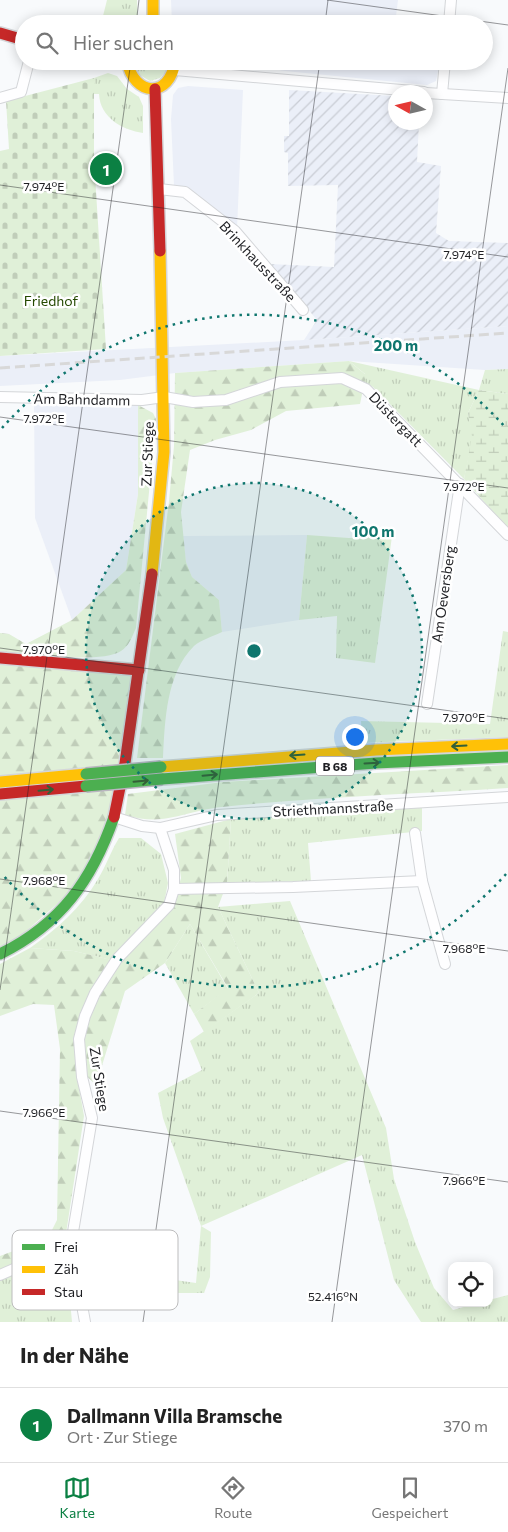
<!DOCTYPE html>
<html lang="de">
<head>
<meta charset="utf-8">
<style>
	body { margin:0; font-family:Commissioner,sans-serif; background:#f2f2f2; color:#222 }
	.controls { position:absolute; right:15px; bottom:15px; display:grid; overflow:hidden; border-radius:10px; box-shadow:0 2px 12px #0003 }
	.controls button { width:45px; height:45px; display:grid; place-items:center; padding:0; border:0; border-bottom:1px solid #e0e0e0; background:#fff; color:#222; font:25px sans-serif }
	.compass { position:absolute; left:388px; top:85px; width:45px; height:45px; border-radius:50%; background:#fff; box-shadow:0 2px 12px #0003; rotate:278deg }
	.you { position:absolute; left:354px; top:736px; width:18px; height:18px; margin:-12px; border:4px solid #fff; border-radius:50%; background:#1a73e8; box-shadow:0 0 0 8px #1a73e833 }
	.badge { display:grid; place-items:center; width:32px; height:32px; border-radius:50%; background:#0b8043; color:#fff; font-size:16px; font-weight:700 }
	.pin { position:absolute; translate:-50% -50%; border:2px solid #fff; box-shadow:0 1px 5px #0006 }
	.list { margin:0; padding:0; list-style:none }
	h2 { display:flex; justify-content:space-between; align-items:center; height:65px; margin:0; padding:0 20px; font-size:21px }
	h2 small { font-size:16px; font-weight:400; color:#767676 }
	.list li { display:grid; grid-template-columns:32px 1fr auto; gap:15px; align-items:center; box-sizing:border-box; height:75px; padding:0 20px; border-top:1px solid #e0e0e0 }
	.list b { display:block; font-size:19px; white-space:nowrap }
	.list p { margin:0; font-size:16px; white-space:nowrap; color:#767676 }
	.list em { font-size:16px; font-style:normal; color:#767676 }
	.icon { flex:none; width:28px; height:28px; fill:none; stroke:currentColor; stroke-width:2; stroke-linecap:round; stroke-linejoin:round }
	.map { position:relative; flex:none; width:508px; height:1322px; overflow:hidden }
	.search { position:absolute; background:#fff; box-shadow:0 2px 12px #0003; left:15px; right:15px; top:15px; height:55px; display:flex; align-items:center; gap:12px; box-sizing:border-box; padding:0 18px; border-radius:28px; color:#767676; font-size:19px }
	.sheet { height:140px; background:#fff }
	nav { display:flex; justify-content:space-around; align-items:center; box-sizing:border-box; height:70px; border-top:1px solid #e0e0e0; background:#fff; font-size:14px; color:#767676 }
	nav a { display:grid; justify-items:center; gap:2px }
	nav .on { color:#0b8043 }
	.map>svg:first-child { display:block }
</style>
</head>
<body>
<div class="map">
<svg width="508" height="1322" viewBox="0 0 508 1322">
	<defs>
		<pattern id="industrial-furrows" width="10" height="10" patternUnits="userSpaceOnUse" patternTransform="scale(1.25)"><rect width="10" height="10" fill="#ebeff8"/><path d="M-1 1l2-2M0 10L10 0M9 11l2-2" fill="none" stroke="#c9ccd4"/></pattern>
		<pattern id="grass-tufts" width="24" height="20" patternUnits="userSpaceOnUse" patternTransform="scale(1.25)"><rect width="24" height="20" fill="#e0f0d8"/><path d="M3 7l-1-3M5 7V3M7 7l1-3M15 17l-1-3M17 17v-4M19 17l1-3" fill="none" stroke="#c0cdb9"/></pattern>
		<pattern id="forest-firs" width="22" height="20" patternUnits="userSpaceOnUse" patternTransform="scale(1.25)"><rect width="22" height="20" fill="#e0f0d8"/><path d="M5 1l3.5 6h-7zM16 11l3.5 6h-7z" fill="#c0cdb9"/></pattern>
		<pattern id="wetland-marsh" width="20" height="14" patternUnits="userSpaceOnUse" patternTransform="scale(1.25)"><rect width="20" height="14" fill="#e0f0d8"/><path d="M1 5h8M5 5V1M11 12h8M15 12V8" fill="none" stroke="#c0cdb9"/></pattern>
		<pattern id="cemetery-stones" width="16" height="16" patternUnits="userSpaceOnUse" patternTransform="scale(1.25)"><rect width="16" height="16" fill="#e0f0d8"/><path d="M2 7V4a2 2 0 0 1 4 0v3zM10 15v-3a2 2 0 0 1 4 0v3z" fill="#c0cdb9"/></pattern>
	</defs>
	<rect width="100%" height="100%" fill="#f8fafc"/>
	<g fill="#ebeff8">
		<polygon points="171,0 398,0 395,24 268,24 268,20 261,16 260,24 172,24"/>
		<polygon points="265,61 440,61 436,81 427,85 285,71 265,68"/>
		<polygon points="188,86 243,90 237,229 174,186 171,119 173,95 178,88"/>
		<polygon points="508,326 508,369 485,370 349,361 175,373 120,380 0,386 0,356 304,340"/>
		<polygon points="34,405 138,405 138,494 126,570 72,620 35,518"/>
		<polygon points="307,535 299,620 222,632 219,600 192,577 186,562 183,536"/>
	</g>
	<polygon fill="url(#industrial-furrows)" points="289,90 395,96 396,122 419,123 417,162 441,166 436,233 449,241 508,243 508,326 304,340 317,320 270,264 334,267 338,185 288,186 288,153 284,152 284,136 289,136"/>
	<g fill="url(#grass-tufts)">
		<polygon points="107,0 137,0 138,24 101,24"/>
		<polygon points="134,61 167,61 167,70 160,78 150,81 136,73"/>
		<path d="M108,73L117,76L127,89L139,97L143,106V133C123,130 100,118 99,94H94V78Z"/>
		<polygon points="349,361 479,390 485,370 508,369 508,394 479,390 468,413 473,436 464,479 373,387 364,382 365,374"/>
		<polygon points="307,535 349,538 392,536 375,663 336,658 337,616 299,620"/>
		<polygon points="503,631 508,632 508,737 362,743 361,721 490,724"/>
		<polygon points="422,807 422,831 308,843 311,881 227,883 231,819"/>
		<path d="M119,838H141L161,854L168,883L164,903L111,960L74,951L30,948C57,929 81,908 98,879C106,866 111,851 119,838Z"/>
		<polygon points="290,901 386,1128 394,1179 415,1242 434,1288 453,1310 478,1303 489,1303 489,1300 508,1295 508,1322 421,1322 394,1280 362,1155 201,1226 211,1232 210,1277 204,1293 162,1293 118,1288 93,1290 91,1268 196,1283 201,1226 163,1118 158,1093 202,1070 190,1041 259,993 218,907"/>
		<polygon points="190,924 228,989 194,1014 165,963"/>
		<polygon points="60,1256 66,1258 72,1322 0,1322 0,1279"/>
	</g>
	<g fill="url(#forest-firs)">
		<path d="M349,361L366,375L360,404L286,411L251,430L215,440L190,450L181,512L186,562L192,577L219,600L222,632C214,636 201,640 194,646C166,674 165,721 163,758H137L169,501L174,446L175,373Z"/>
		<path d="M138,405L153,413L156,419L136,628C132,637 129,646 121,651C102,664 26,654 0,652V633L9,634L26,644L72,620L126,570L138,494Z"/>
		<polygon points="0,658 139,670 124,770 0,782"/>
		<path d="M508,765V788C414,794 315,797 222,807C183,811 166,827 125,815L128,794L223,782Z"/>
		<polygon points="121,783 90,875 0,954 0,794"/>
		<polygon points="231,819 227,883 218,907 259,993 204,1032 194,1014 228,988 190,924 165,963 125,991 96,1085 75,1065 84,1116 65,1240 16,1272 0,1279 0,1256 48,1238 57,1220 60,1049 54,1005 33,1004 0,1016 0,964 30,948 74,951 116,961 172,910 181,878 175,834"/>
	</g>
	<polygon fill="url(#wetland-marsh)" points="479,390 508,394 508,529 464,479 472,436 468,413"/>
	<polygon fill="url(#cemetery-stones)" points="94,78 94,160 106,349 0,356 0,151 9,149 6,101"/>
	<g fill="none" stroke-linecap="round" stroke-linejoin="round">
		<g stroke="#d4d6d9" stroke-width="12">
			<g id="street">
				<polyline points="449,24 451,0"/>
				<polyline points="175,70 424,92"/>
				<polyline points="426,93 508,98"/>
				<polyline points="442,94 445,61"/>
				<polyline points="0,98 21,92 29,61"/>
				<polyline points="159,189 185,192 235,231 303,310"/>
				<polyline points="0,397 142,400 164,397 193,402 226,400 280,382 342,378 366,389 508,535"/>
				<polyline points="427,704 460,484"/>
				<polyline points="114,817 142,826 160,828 217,815 508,797"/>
				<polyline points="415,833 422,881 445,964"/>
				<polyline points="174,889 293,887 422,881"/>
				<polyline points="0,1275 71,1244"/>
				<polyline points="85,1322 71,1244 92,1118 82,1077 79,1039 85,1016 95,993 117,959 169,905 174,889 174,870 160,828"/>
			</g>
		</g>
		<g stroke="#d4d6d9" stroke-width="14">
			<g id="fast">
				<polyline points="162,779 376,763 508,757"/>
				<path d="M0,954C61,924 92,880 114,817"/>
			</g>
		</g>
		<g stroke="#d4d6d9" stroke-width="14">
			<g id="slow">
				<polyline points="153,0 153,24"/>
				<polyline points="109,61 127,63"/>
				<path d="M127,61C134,97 170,99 175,61"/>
				<polyline points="152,574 164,452 160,251"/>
				<polyline points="161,767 376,750 508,744"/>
				<polyline points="0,782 86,774"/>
			</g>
		</g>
		<g stroke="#d4d6d9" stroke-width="14">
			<g id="jam">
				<polyline points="0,33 24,40"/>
				<polyline points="155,89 160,251"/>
				<polyline points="0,658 139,670"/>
				<polyline points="0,794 86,786"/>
				<polyline points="114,817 125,763 152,574"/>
			</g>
		</g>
		<use href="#street" stroke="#fefeff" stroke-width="10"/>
		<use href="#fast" stroke="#4caf50" stroke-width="11"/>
		<use href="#slow" stroke="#ffc107" stroke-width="11"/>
		<use href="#jam" stroke="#c62828" stroke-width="11"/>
		<polyline stroke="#d8d8d8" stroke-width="3" stroke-dasharray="10 5" stroke-linecap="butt" points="0,368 508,333"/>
		<g stroke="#b9b5c0" stroke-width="14" stroke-linecap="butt">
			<g id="fast-bridge">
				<polyline points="86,774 161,767"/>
				<polyline points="86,786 162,779"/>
			</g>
		</g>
		<use href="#fast-bridge" stroke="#4caf50" stroke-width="11"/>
	</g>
	<defs><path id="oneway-shaft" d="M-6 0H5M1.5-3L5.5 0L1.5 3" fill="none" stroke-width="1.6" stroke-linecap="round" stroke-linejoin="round" transform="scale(1.25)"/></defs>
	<g stroke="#336037">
		<use href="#oneway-shaft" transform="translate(459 746) rotate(177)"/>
		<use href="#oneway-shaft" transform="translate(297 755) rotate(176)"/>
		<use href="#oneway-shaft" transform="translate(372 763) rotate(-3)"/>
		<use href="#oneway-shaft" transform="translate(210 775) rotate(-5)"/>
		<use href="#oneway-shaft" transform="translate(141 781) rotate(-5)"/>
		<use href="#oneway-shaft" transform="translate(46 790) rotate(-5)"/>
	</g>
	<path fill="none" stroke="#1e1f23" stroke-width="1" stroke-opacity="0.45" d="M327,0L508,25M136,24L139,0M325,24L328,0M0,185L508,257M0,417L508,488M0,648L508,719M0,879L508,951M0,990L131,61M0,1111L508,1182M143,1322L320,61M332,1322L508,68"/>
	<circle cx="254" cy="651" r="168" fill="#0f766e" fill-opacity=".12"/>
	<g fill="none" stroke="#0f766e" stroke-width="2.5" stroke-dasharray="2.5 5">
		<circle cx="254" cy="651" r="168"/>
		<path d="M506 874A337 337 0 0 1 2 874M2 428A337 337 0 0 1 506 428"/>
	</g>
	<g text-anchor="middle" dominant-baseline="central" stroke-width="5" stroke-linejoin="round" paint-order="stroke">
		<rect fill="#fff" stroke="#626265" stroke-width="1" x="316" y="756.5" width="38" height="19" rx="4"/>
		<g font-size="12" font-weight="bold" fill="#1e1f23">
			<text x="335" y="766">B 68</text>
		</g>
		<g font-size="14" fill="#1e1f23" stroke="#fff">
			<text transform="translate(258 261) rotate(47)">Brinkhausstraße</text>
			<text transform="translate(82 399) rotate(1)">Am Bahndamm</text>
			<text transform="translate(396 419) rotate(46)">Düstergatt</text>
			<text transform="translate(147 454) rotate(-88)">Zur Stiege</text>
			<text transform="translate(443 594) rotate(-82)">Am Oeversberg</text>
			<text transform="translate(333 808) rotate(-3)">Striethmannstraße</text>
			<text transform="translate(100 1079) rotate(81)">Zur Stiege</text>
		</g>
		<g font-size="14" fill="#254900" stroke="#fff">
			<text x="51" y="300">Friedhof</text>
		</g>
	</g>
	<rect x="12" y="1230" width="166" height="80" rx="8" fill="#fff" stroke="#bcbcbd" stroke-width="1"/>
	<rect x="22" y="1244" width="23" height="6" fill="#4caf50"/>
	<rect x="22" y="1266" width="23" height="7" fill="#ffc107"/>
	<rect x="22" y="1289" width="23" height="6" fill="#c62828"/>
	<g font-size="14" fill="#1e1f23">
		<text x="54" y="1252">Frei</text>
		<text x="54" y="1274">Zäh</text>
		<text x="54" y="1297">Stau</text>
	</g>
	<g font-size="12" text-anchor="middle" fill="#1e1f23" stroke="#fff" stroke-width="5" stroke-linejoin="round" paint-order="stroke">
		<text x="44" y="191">7.974°E</text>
		<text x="464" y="259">7.974°E</text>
		<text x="44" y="423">7.972°E</text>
		<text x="464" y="491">7.972°E</text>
		<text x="44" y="654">7.970°E</text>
		<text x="464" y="722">7.970°E</text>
		<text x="44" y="885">7.968°E</text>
		<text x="464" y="953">7.968°E</text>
		<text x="44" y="1117">7.966°E</text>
		<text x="464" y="1185">7.966°E</text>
		<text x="333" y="1301">52.416°N</text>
	</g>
	<circle cx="254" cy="651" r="8" fill="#0f766e" stroke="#fff" stroke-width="2.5"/>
	<g font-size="15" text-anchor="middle" font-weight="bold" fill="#0f766e" stroke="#fff" stroke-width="5" stroke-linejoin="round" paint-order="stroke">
		<text x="396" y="351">200 m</text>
		<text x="373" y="537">100 m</text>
	</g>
</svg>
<div class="controls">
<button><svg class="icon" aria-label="locate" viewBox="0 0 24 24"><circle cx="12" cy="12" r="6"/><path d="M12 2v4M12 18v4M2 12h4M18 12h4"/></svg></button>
</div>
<svg class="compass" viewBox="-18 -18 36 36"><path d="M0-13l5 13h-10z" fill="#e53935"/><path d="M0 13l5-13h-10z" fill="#767676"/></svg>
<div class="you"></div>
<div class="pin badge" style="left:106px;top:169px">1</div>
<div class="search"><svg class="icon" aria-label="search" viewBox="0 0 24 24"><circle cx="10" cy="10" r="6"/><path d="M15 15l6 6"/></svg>Hier suchen</div>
</div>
<section class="sheet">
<h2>In der Nähe<small></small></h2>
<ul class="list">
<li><span class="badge">1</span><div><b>Dallmann Villa Bramsche</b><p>Ort · Zur Stiege</p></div><em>370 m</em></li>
</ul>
</section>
<nav>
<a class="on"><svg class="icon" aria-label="map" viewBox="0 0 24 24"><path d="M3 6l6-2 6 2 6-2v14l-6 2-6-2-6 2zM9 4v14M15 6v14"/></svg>Karte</a>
<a><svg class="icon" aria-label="directions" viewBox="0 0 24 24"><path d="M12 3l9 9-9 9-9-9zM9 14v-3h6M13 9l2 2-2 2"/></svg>Route</a>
<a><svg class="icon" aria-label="saved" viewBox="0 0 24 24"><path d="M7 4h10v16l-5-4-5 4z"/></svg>Gespeichert</a>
</nav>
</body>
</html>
